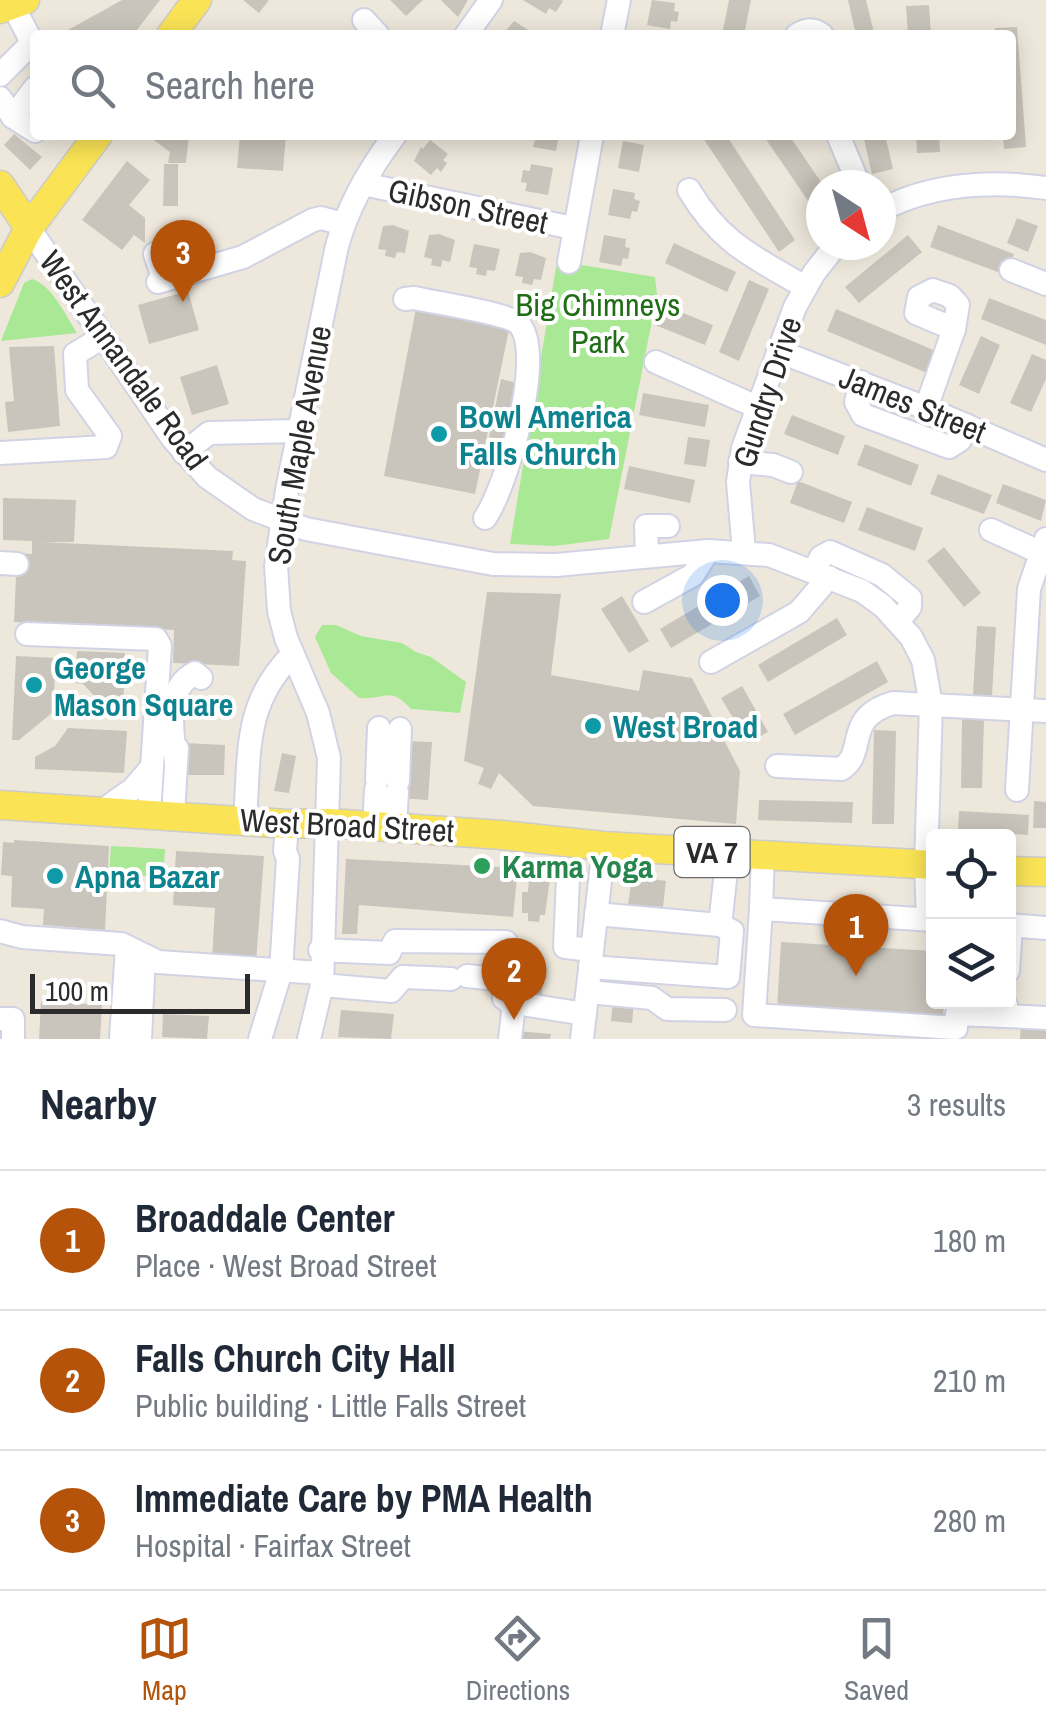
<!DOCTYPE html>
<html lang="en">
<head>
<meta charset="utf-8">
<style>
	body { margin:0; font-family:"Archivo Narrow",sans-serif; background:#f6f6f7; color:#1f2937 }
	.controls { position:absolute; right:30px; bottom:30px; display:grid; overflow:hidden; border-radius:10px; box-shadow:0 5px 25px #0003 }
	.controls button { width:90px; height:90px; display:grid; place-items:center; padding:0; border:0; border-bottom:2px solid #e0e1e3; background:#fff; color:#1f2937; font:50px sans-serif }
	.compass { position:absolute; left:806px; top:170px; width:90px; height:90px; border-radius:50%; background:#fff; box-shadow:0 5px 25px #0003; rotate:144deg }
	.scale { position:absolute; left:30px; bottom:25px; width:220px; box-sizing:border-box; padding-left:10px; border:5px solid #2b2b2b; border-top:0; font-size:28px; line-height:35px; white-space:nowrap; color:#2b2b2b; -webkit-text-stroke:8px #fff; paint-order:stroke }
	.you { position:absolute; left:722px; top:600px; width:35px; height:35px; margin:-25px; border:8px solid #fff; border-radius:50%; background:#1a73e8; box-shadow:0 0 0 15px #1a73e833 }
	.badge { display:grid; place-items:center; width:65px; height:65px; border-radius:50%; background:#b45309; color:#fff; font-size:32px; font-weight:700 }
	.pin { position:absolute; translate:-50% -82px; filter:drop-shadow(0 2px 5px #0008) }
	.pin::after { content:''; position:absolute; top:52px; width:35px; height:30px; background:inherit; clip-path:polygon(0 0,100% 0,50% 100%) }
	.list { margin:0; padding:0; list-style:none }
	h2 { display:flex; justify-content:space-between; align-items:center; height:130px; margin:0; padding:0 40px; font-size:42px }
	h2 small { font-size:32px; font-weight:400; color:#747a83 }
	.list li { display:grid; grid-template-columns:65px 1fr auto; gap:30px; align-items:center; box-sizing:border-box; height:140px; padding:0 40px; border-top:2px solid #e0e1e3 }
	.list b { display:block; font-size:38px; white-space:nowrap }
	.list p { margin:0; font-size:32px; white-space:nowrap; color:#747a83 }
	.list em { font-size:32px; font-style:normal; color:#747a83 }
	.icon { flex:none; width:55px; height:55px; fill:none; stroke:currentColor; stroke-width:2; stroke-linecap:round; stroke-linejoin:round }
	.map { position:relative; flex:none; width:1046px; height:1039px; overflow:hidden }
	.search { position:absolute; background:#fff; box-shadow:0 5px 25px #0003; left:30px; right:30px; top:30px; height:110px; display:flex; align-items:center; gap:25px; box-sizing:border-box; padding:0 35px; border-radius:10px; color:#747a83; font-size:38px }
	.sheet { height:550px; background:#fff }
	nav { display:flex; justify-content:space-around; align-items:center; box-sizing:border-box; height:140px; border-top:2px solid #e0e1e3; background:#fff; font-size:28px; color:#747a83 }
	nav a { display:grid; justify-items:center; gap:5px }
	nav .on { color:#b45309 }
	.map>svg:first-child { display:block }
</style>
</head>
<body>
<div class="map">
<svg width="1046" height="1039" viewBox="0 0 1046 1039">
	<rect width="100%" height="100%" fill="#eee8dc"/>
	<g fill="#a9e895">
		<polygon points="557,261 655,277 657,295 609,539 554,546 510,544"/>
		<path d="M32,279C52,285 66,316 77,333L1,341L24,283Z"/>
		<path d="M322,625H336L361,636L402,643L416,652L431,657L466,682L460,713L411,709C389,685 387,700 359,698L331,673L315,637Z"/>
		<polygon points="111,846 165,849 163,877 109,874"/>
	</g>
	<g fill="#c9c5bc">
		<polygon points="122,0 160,0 133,35 59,35"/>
		<polygon points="243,0 269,0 259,13"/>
		<polygon points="390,0 423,0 406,16"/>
		<polygon points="441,0 468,0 458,17"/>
		<polygon points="523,0 561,0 563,1 556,12 549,8 546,14"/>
		<polygon points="652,0 675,3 674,11 679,12 677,22 671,21 670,29 647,25"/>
		<polygon points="729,0 751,0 744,35 722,35"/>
		<polygon points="848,0 866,0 874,33 856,35"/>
		<polygon points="929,5 931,35 908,35 906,6"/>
		<polygon points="514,21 536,35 502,35"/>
		<polygon points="1017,27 1026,147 1004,149 1003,135 1011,135 1011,35 995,35 995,28"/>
		<polygon points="14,134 42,157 30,170 4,145"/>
		<polygon points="147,135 189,135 186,163 168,163 170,152"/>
		<polygon points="240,135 286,135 283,171 237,168"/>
		<polygon points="529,135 559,135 556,151 533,147 535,140 528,139"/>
		<polygon points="701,135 726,135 795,240 779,252"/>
		<polygon points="763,135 789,135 823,185 821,207 815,211"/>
		<polygon points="863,135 885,135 893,169 872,174"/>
		<polygon points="916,135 939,135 940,152 917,153"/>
		<polygon points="430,140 448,154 443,160 447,163 441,172 437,168 431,175 414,161 421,147 423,149"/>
		<polygon points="623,141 644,145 639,172 618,168"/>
		<polygon points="127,161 150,180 129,205 145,218 145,243 134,235 122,250 82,220"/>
		<polygon points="164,164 178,164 178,206 163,206"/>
		<polygon points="531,164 553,168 548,195 525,191 527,183 521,182 523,170 530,171"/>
		<polygon points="613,189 635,193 634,199 640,201 637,212 632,211 630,219 608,215"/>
		<polygon points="1017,218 1038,226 1028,252 1007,243"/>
		<polygon points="393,225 409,231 405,253 397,252 395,258 385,256 386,250 378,249 383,226"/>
		<polygon points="938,225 1014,254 1006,275 930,247"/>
		<polygon points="439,234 455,240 450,262 442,260 441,267 431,265 432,259 424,257 429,235"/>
		<polygon points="604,235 626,239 625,247 630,248 628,259 623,258 621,266 599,262"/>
		<polygon points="908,235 922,252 859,303 845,287"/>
		<polygon points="674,243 736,272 727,292 665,263"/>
		<polygon points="474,244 500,249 495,271 487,270 486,276 476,274 477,268 469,267"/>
		<polygon points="530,252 546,258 541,280 534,279 532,285 522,283 523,277 515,276 520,253"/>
		<polygon points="749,280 769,289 739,361 719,352"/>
		<polygon points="188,291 199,330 149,344 138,305"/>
		<polygon points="989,298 1046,320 1046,345 981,319"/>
		<polygon points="663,305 713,325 705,345 655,325"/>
		<polygon points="416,308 510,325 475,494 384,476"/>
		<polygon points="836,309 936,351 927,373 827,331"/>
		<polygon points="981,336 1000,345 979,394 959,385"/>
		<polygon points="54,346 60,426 8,432 5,402 14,401 9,347"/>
		<polygon points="1032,354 1046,360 1046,379 1031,412 1010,403"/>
		<polygon points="217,365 229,404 192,415 180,377"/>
		<polygon points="501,379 521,384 509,441 489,437"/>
		<polygon points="643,393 709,405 705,427 639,415"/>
		<polygon points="792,415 845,436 838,455 784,434"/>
		<polygon points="688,437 710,440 706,467 684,464"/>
		<polygon points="865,444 919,465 911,486 857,465"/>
		<polygon points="629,466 695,480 690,503 624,489"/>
		<polygon points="938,474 992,495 984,514 930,494"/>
		<polygon points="798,481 852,502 844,523 790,503"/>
		<polygon points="1003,484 1046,500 1041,521 996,503"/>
		<polygon points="3,498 76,500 74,542 41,542 233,551 232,560 246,561 239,666 173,663 174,630 14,622 17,553 32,554 32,541 3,540"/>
		<polygon points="867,507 923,528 915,551 858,530"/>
		<polygon points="944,547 981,593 964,607 927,561"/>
		<polygon points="749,576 760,596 671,648 660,629"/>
		<polygon points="487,592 561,594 551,675 639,691 643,670 692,678 740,771 736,824 533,806 499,773 491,789 478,784 484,768 464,761"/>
		<polygon points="622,596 649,641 629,653 601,609"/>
		<polygon points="837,618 847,635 768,682 758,665"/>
		<polygon points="977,626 996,627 992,696 973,695"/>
		<polygon points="77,651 125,653 123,711 100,710 101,703 83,684 75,683"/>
		<polygon points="16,656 56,658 53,712 19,740 12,740"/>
		<polygon points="877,661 888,682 795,735 783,714"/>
		<polygon points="742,686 768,732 748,743 721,698"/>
		<polygon points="962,719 984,719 982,788 961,788"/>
		<polygon points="68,728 127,731 124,773 35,769 35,757 55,746"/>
		<polygon points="874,730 896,731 894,824 872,824"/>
		<polygon points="404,741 432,742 428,800 400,798 372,790"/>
		<polygon points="184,743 225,745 224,775 182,775"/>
		<polygon points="282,753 296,756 289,793 274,791"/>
		<polygon points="759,800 853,802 852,823 758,820"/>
		<polygon points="1034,801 1046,802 1046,828 1033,828"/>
		<polygon points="959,811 1029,815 1028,835 958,831"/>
		<polygon points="14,840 109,846 105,930 43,925 44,909 11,907 12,876 1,875 3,842 14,843"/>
		<polygon points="176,851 264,856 256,962 212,959 215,908 173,905"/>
		<polygon points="346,859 518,868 513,917 359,905 357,934 342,934"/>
		<polygon points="535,875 550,879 545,915 540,915 539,922 528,921 528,913 522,913 522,892 528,892 529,878 534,879"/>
		<polygon points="632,876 666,881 663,907 628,905"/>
		<polygon points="781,942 934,951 934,1002 944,1002 943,1019 777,1009"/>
		<polygon points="524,963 544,966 541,999 511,995 514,974 523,974"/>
		<polygon points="613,999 634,1002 632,1023 611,1021"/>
		<polygon points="41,1001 102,1005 100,1039 39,1039"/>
		<polygon points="341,1010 394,1014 391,1039 338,1037"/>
		<polygon points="163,1014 209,1016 207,1039 162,1037"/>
		<polygon points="1021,1024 1046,1025 1046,1039 1020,1039"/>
		<polygon points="518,1031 551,1034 550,1039 517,1039"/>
	</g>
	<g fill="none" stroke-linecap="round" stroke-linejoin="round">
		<g stroke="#d1d3e5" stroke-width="26">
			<g id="minor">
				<polyline points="10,0 35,48"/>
				<polyline points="364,20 378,35"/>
				<polyline points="466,35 491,0"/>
				<polyline points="612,35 619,0"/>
				<path d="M797,35C806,29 813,28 822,35"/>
				<polyline points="0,75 31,44"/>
				<polyline points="0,98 13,117 35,131"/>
				<polyline points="13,117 35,88"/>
				<polyline points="838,135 859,185"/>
				<polyline points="363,184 573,228"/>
				<path d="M689,190C721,244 754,257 805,287"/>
				<path d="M881,210C933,183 989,180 1046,188"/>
				<polyline points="29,228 173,439 207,477 253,509 306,529 493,564 556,565 708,551 769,555 862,591 883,606 911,637 923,660 931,705 926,864 928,920"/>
				<polyline points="155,254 164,280"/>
				<polyline points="569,262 592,135"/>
				<polyline points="1011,270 1046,284"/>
				<polyline points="158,282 243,257 313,220 321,218 343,224"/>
				<polygon points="933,290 950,296 958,305 954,329 916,313 919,297"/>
				<path d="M405,299L414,298C432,302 510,314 519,324C546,355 506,488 485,518"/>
				<polyline points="778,351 926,408 1046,460"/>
				<polyline points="656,362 757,407"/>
				<polyline points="861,382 856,402 863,415 949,447 960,440 966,425"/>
				<polyline points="926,408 954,329"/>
				<polyline points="0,453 106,447 110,436 77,390 75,354 103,337"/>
				<polyline points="184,453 209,433 299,431"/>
				<polyline points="740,462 773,465 791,472"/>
				<polyline points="991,530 1046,555"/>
				<polyline points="744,552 738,482 743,448 795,307 814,273 836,245"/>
				<polyline points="647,554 646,526 668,526"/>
				<polyline points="0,563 17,564"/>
				<polyline points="814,571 821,557 830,552 882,575 910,598 910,607 899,620"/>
				<polyline points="644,602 693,575 708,551"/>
				<polyline points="27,634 156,639 160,646 149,814"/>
				<polyline points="711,662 799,612 829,577"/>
				<path d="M176,762C172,734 164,688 195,673L201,678"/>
				<path d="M777,766L841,769C868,753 842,718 893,703L1046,711"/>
				<polyline points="377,780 379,728"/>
				<polyline points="398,781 400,729"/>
				<polyline points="1017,790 1029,589 1046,539"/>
				<polyline points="102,811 133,789 151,768"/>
				<polyline points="173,815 177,748"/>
				<path d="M245,819C250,754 243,704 292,655"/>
				<polyline points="374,827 376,790"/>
				<polyline points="395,828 397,792"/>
				<polyline points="568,879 565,947 592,950"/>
				<polyline points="761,909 763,855"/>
				<polyline points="596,914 720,925 728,853"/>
				<polyline points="934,920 761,909 754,1015 956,1028 957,1014 1006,1016"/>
				<polyline points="1008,925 1046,928"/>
				<polyline points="0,931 22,937 121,944 158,962 321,973"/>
				<polyline points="320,950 389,953 395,941 506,942"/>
				<polyline points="590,967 728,977 732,931 720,925"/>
				<polyline points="1008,971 1011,926"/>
				<polyline points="467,976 505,980 504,998 509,1002 585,1014"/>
				<polyline points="322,985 391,991 403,977 451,979"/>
				<polyline points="588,992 652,998 667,1009 725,1010"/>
				<polyline points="1006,1005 1006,1016 1046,1018"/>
				<polyline points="0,1019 13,1019 13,1039"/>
				<polyline points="121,1039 127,947"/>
				<polyline points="140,1039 144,956"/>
				<polyline points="260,1039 281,971 288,859 285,851 287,824"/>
				<path d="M309,1039L322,985L329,758L318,713L286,638L279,611L276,566L287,490L337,246C348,206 370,168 395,135"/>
				<polyline points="510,1039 514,1004"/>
				<polyline points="582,1039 604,846"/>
			</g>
		</g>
		<g stroke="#ccc" stroke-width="31">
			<g id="major">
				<polyline points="0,9 25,0"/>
				<polyline points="171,35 197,0"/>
				<polyline points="0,185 29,228"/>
				<polyline points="0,283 29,228 98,135"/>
				<polyline points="0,805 287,824 329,823 502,835 604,846 934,865"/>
				<polyline points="1008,871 1046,872"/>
			</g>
		</g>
		<use href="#minor" stroke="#fff" stroke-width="22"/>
		<use href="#major" stroke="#fae455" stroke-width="28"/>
	</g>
	<g fill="#0f9aa8" stroke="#fff" stroke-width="4">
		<circle cx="439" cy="434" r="10"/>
		<circle cx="34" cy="685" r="10"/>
		<circle cx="593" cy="726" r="10"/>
		<circle cx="55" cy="876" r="10"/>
	</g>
	<circle fill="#2e9e5b" stroke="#fff" stroke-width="4" cx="482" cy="866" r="10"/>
	<g text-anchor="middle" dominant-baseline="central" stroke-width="8" stroke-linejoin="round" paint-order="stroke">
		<rect fill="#fff" stroke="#6b6b6b" stroke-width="2.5" x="674.5" y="827" width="75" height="50" rx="8"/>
		<g font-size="30" font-weight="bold" fill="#2b2b2b">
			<text x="712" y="852">VA 7</text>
		</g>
		<g font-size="32" fill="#2b2b2b" stroke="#fff">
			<text transform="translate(468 206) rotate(12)">Gibson Street</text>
			<text transform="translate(124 360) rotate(54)">West Annandale Road</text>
			<text transform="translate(767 392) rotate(-72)">Gundry Drive</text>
			<text transform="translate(913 404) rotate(22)">James Street</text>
			<text transform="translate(299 445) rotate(-80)">South Maple Avenue</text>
			<text transform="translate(347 825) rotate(3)">West Broad Street</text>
		</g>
		<g font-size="32" fill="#1f6d15" stroke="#fff">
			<text x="598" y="304">Big Chimneys<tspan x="598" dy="37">Park</tspan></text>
		</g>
		<g font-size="32" font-weight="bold" fill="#0d838f" stroke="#fff" text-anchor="start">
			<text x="459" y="416">Bowl America<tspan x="459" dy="37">Falls Church</tspan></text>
			<text x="54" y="667">George<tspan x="54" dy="37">Mason Square</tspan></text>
			<text x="613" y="726">West Broad</text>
			<text x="75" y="876">Apna Bazar</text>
		</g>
		<g font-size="32" font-weight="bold" fill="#27864d" stroke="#fff" text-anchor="start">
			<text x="502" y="866">Karma Yoga</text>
		</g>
	</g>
</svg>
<div class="controls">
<button><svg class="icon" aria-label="locate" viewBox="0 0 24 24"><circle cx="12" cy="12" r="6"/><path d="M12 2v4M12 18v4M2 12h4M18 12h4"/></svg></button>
<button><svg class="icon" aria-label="layers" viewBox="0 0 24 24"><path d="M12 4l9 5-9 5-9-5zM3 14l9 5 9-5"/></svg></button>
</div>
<svg class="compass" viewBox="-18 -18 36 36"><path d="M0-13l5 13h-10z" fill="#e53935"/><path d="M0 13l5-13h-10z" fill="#747a83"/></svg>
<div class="scale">100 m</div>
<div class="you"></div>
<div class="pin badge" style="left:856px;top:976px">1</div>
<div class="pin badge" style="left:514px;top:1020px">2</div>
<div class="pin badge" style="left:183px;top:302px">3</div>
<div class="search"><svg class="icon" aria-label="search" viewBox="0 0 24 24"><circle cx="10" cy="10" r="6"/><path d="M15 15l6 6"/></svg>Search here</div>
</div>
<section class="sheet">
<h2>Nearby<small>3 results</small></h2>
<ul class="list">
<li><span class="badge">1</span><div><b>Broaddale Center</b><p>Place · West Broad Street</p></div><em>180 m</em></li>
<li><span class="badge">2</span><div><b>Falls Church City Hall</b><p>Public building · Little Falls Street</p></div><em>210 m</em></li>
<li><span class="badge">3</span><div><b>Immediate Care by PMA Health</b><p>Hospital · Fairfax Street</p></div><em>280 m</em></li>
</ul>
</section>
<nav>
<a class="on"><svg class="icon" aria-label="map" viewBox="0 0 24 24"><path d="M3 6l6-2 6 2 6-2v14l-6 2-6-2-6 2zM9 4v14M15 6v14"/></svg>Map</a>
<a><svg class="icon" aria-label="directions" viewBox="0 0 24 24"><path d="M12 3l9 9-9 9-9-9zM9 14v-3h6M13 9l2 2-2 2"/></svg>Directions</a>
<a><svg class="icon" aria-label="saved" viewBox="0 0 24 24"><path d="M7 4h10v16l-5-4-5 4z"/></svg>Saved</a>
</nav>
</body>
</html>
